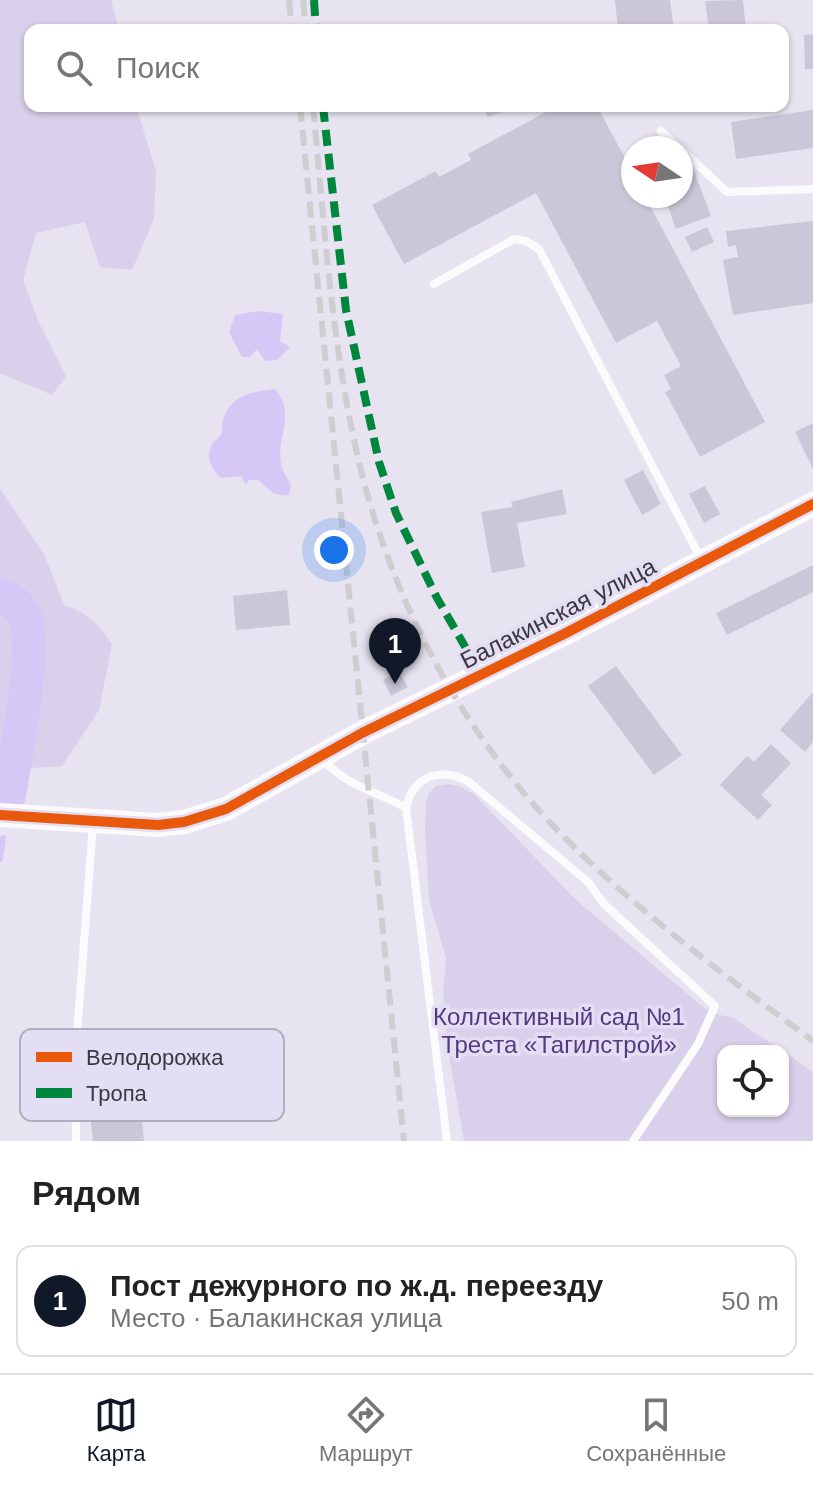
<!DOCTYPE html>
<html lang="ru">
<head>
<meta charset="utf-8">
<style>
	body { margin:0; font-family:Helvetica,sans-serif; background:#f6f6f6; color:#222 }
	.controls { position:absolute; right:24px; bottom:24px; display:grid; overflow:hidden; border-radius:16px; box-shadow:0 2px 6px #0004 }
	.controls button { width:72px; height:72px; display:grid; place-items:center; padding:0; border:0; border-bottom:2px solid #e0e0e0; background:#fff; color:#222; font:40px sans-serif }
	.compass { position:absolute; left:621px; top:136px; width:72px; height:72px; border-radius:50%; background:#fff; box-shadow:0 2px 6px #0004; rotate:283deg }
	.you { position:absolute; left:334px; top:550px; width:28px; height:28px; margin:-20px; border:6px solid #fff; border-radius:50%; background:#1a73e8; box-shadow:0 0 0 12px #1a73e833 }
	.badge { display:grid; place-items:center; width:52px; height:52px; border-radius:50%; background:#111827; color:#fff; font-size:26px; font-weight:700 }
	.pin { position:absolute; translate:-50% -66px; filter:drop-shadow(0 2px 4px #0008) }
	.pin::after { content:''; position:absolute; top:42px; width:28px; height:24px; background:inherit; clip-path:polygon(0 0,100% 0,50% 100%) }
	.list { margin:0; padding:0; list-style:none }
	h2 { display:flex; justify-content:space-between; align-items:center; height:104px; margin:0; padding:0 32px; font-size:34px }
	h2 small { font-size:26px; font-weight:400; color:#767676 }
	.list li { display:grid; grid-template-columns:52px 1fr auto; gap:24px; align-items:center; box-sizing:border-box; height:112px; margin:0 16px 16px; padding:0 16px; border:2px solid #e0e0e0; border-radius:16px }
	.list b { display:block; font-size:30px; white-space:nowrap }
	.list p { margin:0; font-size:26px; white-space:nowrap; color:#767676 }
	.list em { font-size:26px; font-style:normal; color:#767676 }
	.icon { flex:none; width:44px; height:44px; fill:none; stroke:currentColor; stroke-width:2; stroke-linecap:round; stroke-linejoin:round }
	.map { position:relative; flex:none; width:813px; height:1141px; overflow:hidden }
	.search { position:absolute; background:#fff; box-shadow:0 2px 6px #0004; left:24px; right:24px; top:24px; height:88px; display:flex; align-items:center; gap:20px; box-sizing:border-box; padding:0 28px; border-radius:16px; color:#767676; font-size:30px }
	.sheet { height:232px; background:#fff }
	nav { display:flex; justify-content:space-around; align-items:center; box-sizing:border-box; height:112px; border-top:2px solid #e0e0e0; background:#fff; font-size:22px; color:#767676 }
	nav a { display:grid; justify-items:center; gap:4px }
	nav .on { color:#111827 }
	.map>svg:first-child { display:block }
</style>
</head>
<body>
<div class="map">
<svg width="813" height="1141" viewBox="0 0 813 1141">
	<rect width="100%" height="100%" fill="#e7e3f0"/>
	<g fill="#d9d1eb">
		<polygon points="0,0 111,0 119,30 30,30 30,106 136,106 156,171 154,219 132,270 100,267 85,222 36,233 23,280 39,323 66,376 52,395 0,373"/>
		<path d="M0,489L45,556L64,605C86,612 99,624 112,644L99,710L62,766L0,770Z"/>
		<polygon points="448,784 462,787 475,795 575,899 703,1007 719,1015 732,1017 782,1051 723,1051 723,1111 783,1111 783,1051 813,1072 813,1141 464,1141 448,1049 443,996 446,958 429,900 425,829 426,803 429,793 436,786"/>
	</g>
	<g fill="#d6c8f6">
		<polygon points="258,311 283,314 280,341 290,347 277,360 265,361 257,349 250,357 242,357 229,332 235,315"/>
		<path d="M275,389C297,416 276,435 281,463C282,472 288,478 291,486L289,494C275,499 268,488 258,480H249L246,485L241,476L221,478C211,468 204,456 213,443C215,440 219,438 221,434C222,432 222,422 223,421C229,396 253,391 275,389Z"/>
	</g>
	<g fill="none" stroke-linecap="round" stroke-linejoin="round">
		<polyline stroke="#d6c8f6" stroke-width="6" points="0,859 3,838"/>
		<path stroke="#d6c8f6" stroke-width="34" d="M0,595C12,599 22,607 26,620C37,655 15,755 9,795"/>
	</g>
	<g fill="#ccc7d8">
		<polygon points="615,0 670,0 674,30 618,30"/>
		<polygon points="743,0 746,30 709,30 705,1"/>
		<polygon points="813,34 813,69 805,69 804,35"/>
		<polygon points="484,106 520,106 520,107 487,117"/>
		<polygon points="557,106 597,106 633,173 633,196 645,196 765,422 700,457 665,392 671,389 664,375 681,366 657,321 616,343 536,193 404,264 372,205 436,171 439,177 471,160 468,154"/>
		<polygon points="813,110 813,148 736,159 731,122"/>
		<polygon points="691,163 711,216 676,229 664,196 681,196 681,166"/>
		<polygon points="813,221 813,303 733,315 723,260 738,257 736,245 728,247 726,231"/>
		<polygon points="707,227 714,242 692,252 685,237"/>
		<polygon points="813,423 813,469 795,432"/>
		<polygon points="643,470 661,504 642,515 624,480"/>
		<polygon points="705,486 720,514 704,523 689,494"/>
		<polygon points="562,489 567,514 517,523 525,567 492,573 481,512 513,507 511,502"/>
		<polygon points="813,565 813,592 727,635 716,613"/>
		<polygon points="287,590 290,625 236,630 233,596"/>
		<polygon points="616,666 682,755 654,775 588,686"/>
		<polygon points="399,672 408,687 391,696 383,680"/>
		<polygon points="813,692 813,742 805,752 780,730"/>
		<polygon points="771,744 791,763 761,795 772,805 758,820 720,785 747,756 754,762"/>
		<polygon points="121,1028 122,1043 98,1046 96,1031"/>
		<polygon points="140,1099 144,1141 93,1141 89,1104"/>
	</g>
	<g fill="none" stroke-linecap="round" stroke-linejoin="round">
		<g stroke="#fbfbfd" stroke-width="8">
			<polyline points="661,131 679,148"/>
			<polyline points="681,149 727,192 813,189"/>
			<polyline points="434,284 514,239 526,241 539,249 702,561"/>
			<path d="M321,757C343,785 376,791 406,808L447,1141"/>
			<path d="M406,808C413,776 440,766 469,782L588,882L604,904L715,1006L698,1044L633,1141"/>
			<polyline points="76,1141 75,1061 93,824"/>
		</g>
		<polyline stroke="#fbfbfd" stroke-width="24" points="0,815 158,825 184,822 226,809 362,733 564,634 813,504"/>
		<g stroke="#cecdd0" stroke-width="6" stroke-dasharray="16 8" stroke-linecap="butt">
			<polyline points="289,0 292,30"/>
			<polyline points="303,0 306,30"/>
			<polyline points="300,106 404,1141"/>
			<path d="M313,106C325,230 332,357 363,478C395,602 457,721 544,816C624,902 719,971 813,1041"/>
		</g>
		<g stroke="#00873e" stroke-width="8" stroke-dasharray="16 8" stroke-linecap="butt">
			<polyline points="314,0 316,30"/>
			<polyline points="323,106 346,310 379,462 396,513 437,598 467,650"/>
		</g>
		<g stroke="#e4def5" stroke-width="15">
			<polyline id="cycleway" points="0,815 158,825 184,822 226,809 362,733 564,634 813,504"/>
		</g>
		<use href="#cycleway" stroke="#e8590c" stroke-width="10"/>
	</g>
	<g text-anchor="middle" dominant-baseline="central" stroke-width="7" stroke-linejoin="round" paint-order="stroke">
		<g font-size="24" fill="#3a3740" stroke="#e4def5">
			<text transform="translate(558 613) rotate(-27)">Балакинская улица</text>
		</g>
		<g font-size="24" fill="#53397f" stroke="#e4def5">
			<text x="559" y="1016">Коллективный сад №1<tspan x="559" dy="28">Треста «Тагилстрой»</tspan></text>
		</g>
	</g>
	<rect x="20" y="1029" width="264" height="92" rx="12" fill="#e4def5" stroke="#b1acbf" stroke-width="2"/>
	<rect x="36" y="1052" width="36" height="10" fill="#e8590c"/>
	<rect x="36" y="1088" width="36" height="10" fill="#00873e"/>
	<g font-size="22" fill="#3a3740">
		<text x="86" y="1065">Велодорожка</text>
		<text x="86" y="1101">Тропа</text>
	</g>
</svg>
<div class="controls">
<button><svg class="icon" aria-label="locate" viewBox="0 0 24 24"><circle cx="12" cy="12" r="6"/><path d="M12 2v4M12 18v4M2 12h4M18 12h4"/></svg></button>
</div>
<svg class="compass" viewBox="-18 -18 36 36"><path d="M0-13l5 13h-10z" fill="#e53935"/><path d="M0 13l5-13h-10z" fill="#767676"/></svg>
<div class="you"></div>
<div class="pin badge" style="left:395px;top:684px">1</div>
<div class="search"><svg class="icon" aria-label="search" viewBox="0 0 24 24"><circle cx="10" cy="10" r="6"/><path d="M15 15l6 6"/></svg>Поиск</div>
</div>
<section class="sheet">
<h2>Рядом<small></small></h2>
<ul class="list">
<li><span class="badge">1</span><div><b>Пост дежурного по ж.д. переезду</b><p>Место · Балакинская улица</p></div><em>50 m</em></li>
</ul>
</section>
<nav>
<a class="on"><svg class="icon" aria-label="map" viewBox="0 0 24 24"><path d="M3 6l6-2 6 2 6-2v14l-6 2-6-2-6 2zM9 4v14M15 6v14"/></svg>Карта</a>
<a><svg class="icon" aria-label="directions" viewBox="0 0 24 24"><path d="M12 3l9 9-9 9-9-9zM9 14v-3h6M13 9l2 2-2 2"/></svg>Маршрут</a>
<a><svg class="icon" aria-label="saved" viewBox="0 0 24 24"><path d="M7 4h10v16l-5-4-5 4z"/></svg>Сохранённые</a>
</nav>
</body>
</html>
